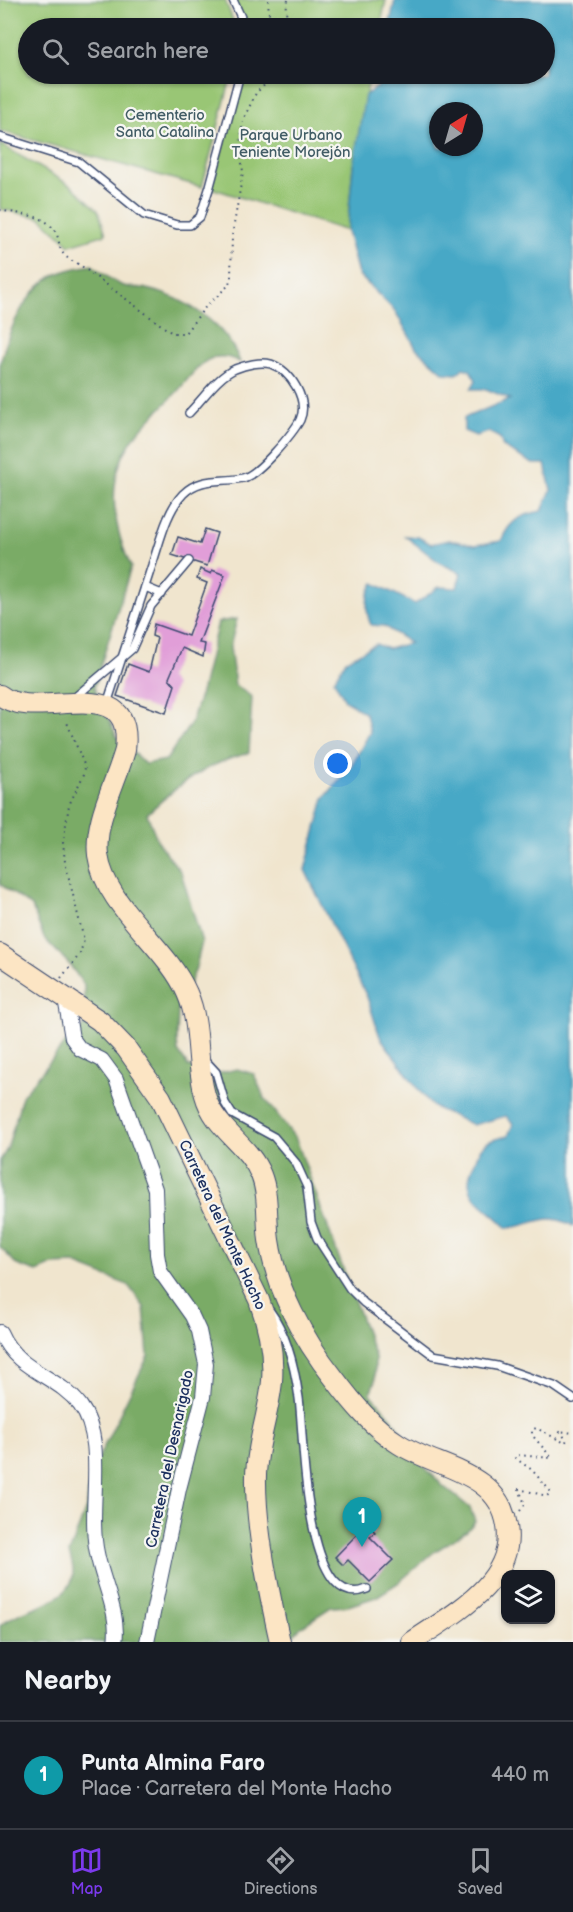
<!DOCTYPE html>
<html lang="en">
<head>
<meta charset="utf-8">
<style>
	body { margin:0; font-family:"Balsamiq Sans",sans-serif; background:#242831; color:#f1f3f6 }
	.controls { position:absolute; right:18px; bottom:18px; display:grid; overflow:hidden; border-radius:12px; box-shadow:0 2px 4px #0004 }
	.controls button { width:54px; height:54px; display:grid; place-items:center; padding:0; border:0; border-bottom:2px solid #363941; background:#171b24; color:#f1f3f6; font:30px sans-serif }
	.compass { position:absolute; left:429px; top:102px; width:54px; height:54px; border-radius:50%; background:#171b24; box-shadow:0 2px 4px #0004; rotate:37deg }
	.you { position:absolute; left:338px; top:764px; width:21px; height:21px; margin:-15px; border:4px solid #fff; border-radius:50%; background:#1a73e8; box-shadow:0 0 0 9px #1a73e833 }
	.badge { display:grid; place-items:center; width:39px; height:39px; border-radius:50%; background:#7c3aed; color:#fff; font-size:20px; font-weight:700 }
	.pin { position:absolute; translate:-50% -50px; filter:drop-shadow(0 2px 3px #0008) }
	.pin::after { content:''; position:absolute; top:32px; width:21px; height:18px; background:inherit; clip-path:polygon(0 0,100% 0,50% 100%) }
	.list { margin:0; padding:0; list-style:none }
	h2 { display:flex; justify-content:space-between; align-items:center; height:78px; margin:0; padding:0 24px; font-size:26px }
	h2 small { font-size:20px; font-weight:400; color:#9ea1a6 }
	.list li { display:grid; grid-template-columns:39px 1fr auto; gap:18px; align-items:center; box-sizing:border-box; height:108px; padding:0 24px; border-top:2px solid #363941 }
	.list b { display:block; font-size:22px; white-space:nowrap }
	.list p { margin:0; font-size:20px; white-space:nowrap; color:#9ea1a6 }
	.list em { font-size:20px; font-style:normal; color:#9ea1a6 }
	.icon { flex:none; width:33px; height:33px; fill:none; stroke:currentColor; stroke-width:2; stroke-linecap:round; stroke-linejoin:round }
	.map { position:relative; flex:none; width:573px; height:1642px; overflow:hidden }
	.search { position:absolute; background:#171b24; box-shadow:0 2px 4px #0004; left:18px; right:18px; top:18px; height:66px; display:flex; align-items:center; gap:15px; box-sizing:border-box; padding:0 21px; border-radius:33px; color:#9ea1a6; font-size:22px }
	.sheet { height:186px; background:#171b24 }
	nav { display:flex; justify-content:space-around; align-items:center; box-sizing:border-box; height:84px; border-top:2px solid #363941; background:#171b24; font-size:16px; color:#9ea1a6 }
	nav a { display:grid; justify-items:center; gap:3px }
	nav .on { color:#7c3aed }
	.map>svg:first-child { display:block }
</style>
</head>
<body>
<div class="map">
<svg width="573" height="1642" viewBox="0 0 573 1642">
	<rect width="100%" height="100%" fill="#f6f6f2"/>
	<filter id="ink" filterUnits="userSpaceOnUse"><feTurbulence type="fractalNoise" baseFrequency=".0167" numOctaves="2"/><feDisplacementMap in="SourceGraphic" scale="12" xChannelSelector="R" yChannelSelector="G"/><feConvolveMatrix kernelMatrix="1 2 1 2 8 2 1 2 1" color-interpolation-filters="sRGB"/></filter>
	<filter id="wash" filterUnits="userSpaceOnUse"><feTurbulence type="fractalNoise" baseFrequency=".008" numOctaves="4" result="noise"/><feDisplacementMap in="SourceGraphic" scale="24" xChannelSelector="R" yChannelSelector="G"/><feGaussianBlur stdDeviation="1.35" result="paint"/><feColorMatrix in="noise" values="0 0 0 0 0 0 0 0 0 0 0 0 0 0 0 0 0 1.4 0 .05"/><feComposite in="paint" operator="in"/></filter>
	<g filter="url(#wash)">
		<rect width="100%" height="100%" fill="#f0e5ce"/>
		<g fill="#99c674" stroke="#5a7a69" stroke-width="1.5">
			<polygon points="0,0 225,0 236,28 28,28 28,74 232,74 202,187 0,131"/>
			<polygon points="233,0 386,0 380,28 244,28"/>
			<polygon points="243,74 370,74 353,166 347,231 211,188"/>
			<polygon points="0,144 72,186 98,210 106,234 70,245 41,218 0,209"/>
		</g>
		<path fill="#7aab66" stroke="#4a6d62" stroke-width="1.5" d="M92,265C101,271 110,280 119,284C128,289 138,287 147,289C185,297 227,325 240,362C205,344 193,376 174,395C147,423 119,444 115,486C112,514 120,542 131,567L94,687L117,737L145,764L166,760L191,723L202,689L218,622L237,619L230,647L235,685L252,697L249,753C205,764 180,783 147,814L159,844L181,872L202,942L195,971L178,1010L177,1041L178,1051L188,1066L207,1076L237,1069L254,1074L264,1097L296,1139L375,1357V1381L370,1393L392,1418L418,1460L443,1486L470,1508L475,1521L467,1531L434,1552L398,1583L376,1597L348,1606L331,1607L302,1626L286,1642H0V1626C25,1602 90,1605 69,1554L86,1508L91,1473L148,1356L144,1307L128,1285L75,1264L53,1265L37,1272L17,1265L0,1247V1161L8,1147L22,1096L66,1042L84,1026V985L70,965L44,938L32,907L0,884V365C8,330 27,283 65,271C73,268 83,267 92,265Z"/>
		<path fill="#46a8c6" stroke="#306c92" stroke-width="1.5" fill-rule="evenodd" d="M395,0H573V1226C545,1210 535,1226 507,1228C497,1214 468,1201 469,1181C469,1174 473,1166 476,1159C481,1142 492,1139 508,1136L513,1124L506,1116L473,1125L433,1107L418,1089L380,1037L367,997L305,870L324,798L350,768L370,732L366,714L345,700L334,680L346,660L376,644L388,649L410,643L384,626L371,625C365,611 366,596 374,583L415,604L439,587L457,588L461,573L440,563L405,536L418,537L431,544L449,540L475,545L501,541C510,520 520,515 542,511L551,490L545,464H533L503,447L500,438L489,432L476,436L464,431V418L510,399L486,389H471L476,380L470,370L463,368L457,374L444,373L416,348L395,311L358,274L347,231L353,166L365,95L378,87L380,74H544V28H389ZM438,111H474V147H438Z"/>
		<g id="blocks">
			<g fill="#e19ed8">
				<polygon points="205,529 217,533 207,566 172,555 178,537 200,544"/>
				<polygon points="200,569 211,574 212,570 225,575 199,643 205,644 203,657 182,648 169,678 175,685 166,713 117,696 128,664 149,672 157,638 152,636 154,624 188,636 207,583 197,579"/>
				<polygon points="367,1524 375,1532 370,1537 393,1560 370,1582 348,1560 343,1565 335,1557"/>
			</g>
		</g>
	</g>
	<g filter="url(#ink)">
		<use href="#blocks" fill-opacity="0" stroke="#3b4a6f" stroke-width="1.5"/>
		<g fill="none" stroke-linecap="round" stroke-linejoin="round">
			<g stroke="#3b4a6f" stroke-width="10">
				<g id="service">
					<polyline points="233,0 246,28"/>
					<polyline points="0,137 79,162 144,215 177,225 190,225 200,217 210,186 240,74"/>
					<polyline points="145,587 162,594"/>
					<polyline points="74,698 132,649 151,606 189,561"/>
					<path d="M107,704C122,657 137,611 152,565C160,542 166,512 183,494C201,476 222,483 243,478C258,475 293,433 300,420C309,400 291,371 271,364C261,361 245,365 235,369C217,377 203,399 189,413"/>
					<polyline points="204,1059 216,1072 225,1103 232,1114 274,1137 296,1163 307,1187 311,1222 317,1238 350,1289 364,1303 433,1355 497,1366 554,1386 573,1399"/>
					<path d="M270,1311C288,1335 295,1369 299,1398C304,1431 303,1616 367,1589"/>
				</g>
			</g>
			<g stroke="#3b4a6f" stroke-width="16">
				<g id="minor">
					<polyline points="65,998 72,1038 80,1049 102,1060 116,1079 155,1189 157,1254 160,1271 192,1316 199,1331 206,1364 203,1397 179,1489 147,1642"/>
					<path d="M0,1332C18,1373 56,1374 80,1405C108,1442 87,1508 97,1553C102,1581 120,1614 115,1642"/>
				</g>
			</g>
			<g stroke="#3b4a6f" stroke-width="22">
				<g id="secondary">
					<path d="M0,695C36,725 135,667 125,750C116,783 94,820 98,855C105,907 166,945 187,993C202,1027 195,1061 205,1095C214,1129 248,1143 261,1175C269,1195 266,1218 269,1240C276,1289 303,1339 334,1378C352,1402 373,1428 399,1444C438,1469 499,1471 507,1526C516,1582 451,1615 412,1642"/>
					<path d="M0,954L100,1021L126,1048L161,1098L259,1300C269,1327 274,1353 272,1381C269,1413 257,1443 256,1475C255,1526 269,1592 280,1642"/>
				</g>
			</g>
			<g stroke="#3b4a6f" stroke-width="2" stroke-dasharray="1.5 4.5" stroke-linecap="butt">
				<polyline points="268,0 270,28"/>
				<polyline points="288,0 286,10 288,28"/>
				<polyline points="271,21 276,28"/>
				<path d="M0,210C15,214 40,214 50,225C67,242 49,251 80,265L172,333H185L207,305L228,286L231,278L232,236L243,172L240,147L243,120L256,93L276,74"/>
				<polyline points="61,978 80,954 84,940 65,862 63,843 69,805 84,774 85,767 66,720"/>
				<polyline points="520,1511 525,1504 519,1489 547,1496 551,1492 532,1470 515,1458 517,1455 552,1458 532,1435 532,1430 536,1428 565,1443 567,1440 559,1431 573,1433"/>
			</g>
			<use href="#service" stroke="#fff" stroke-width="7"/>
			<use href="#minor" stroke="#fff" stroke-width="14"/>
			<use href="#secondary" stroke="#fce5c4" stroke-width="20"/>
		</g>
	</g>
	<g text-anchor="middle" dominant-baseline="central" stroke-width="4.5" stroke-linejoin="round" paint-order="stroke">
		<g font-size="15" fill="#415c65" stroke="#f6f6f2">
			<text x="165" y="115">Cementerio<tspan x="165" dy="17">Santa Catalina</tspan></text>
			<text x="291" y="135">Parque Urbano<tspan x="291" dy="17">Teniente Morejón</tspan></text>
		</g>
		<g font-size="15" fill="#1b2f5e" stroke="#f6f6f2">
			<text transform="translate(222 1225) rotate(65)">Carretera del Monte Hacho</text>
			<text transform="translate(170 1459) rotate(-78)">Carretera del Desnarigado</text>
		</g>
	</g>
</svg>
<div class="controls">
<button><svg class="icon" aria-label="layers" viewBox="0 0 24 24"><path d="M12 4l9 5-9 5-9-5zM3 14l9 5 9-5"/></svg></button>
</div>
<svg class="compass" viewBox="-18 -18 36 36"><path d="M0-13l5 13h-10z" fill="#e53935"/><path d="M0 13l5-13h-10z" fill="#9ea1a6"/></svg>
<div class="you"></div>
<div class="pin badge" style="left:362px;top:1547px;background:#0f9aa8">1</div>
<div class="search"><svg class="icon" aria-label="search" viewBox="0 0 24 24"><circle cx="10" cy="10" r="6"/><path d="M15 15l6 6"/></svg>Search here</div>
</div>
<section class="sheet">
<h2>Nearby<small></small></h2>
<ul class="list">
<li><span class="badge" style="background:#0f9aa8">1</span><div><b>Punta Almina Faro</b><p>Place · Carretera del Monte Hacho</p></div><em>440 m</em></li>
</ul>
</section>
<nav>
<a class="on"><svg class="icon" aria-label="map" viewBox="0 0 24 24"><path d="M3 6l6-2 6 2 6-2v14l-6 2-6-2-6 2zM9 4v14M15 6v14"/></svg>Map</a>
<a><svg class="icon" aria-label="directions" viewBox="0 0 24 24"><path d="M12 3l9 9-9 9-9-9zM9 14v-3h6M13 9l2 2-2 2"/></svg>Directions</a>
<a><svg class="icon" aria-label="saved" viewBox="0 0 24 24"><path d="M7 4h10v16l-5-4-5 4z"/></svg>Saved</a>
</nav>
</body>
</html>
